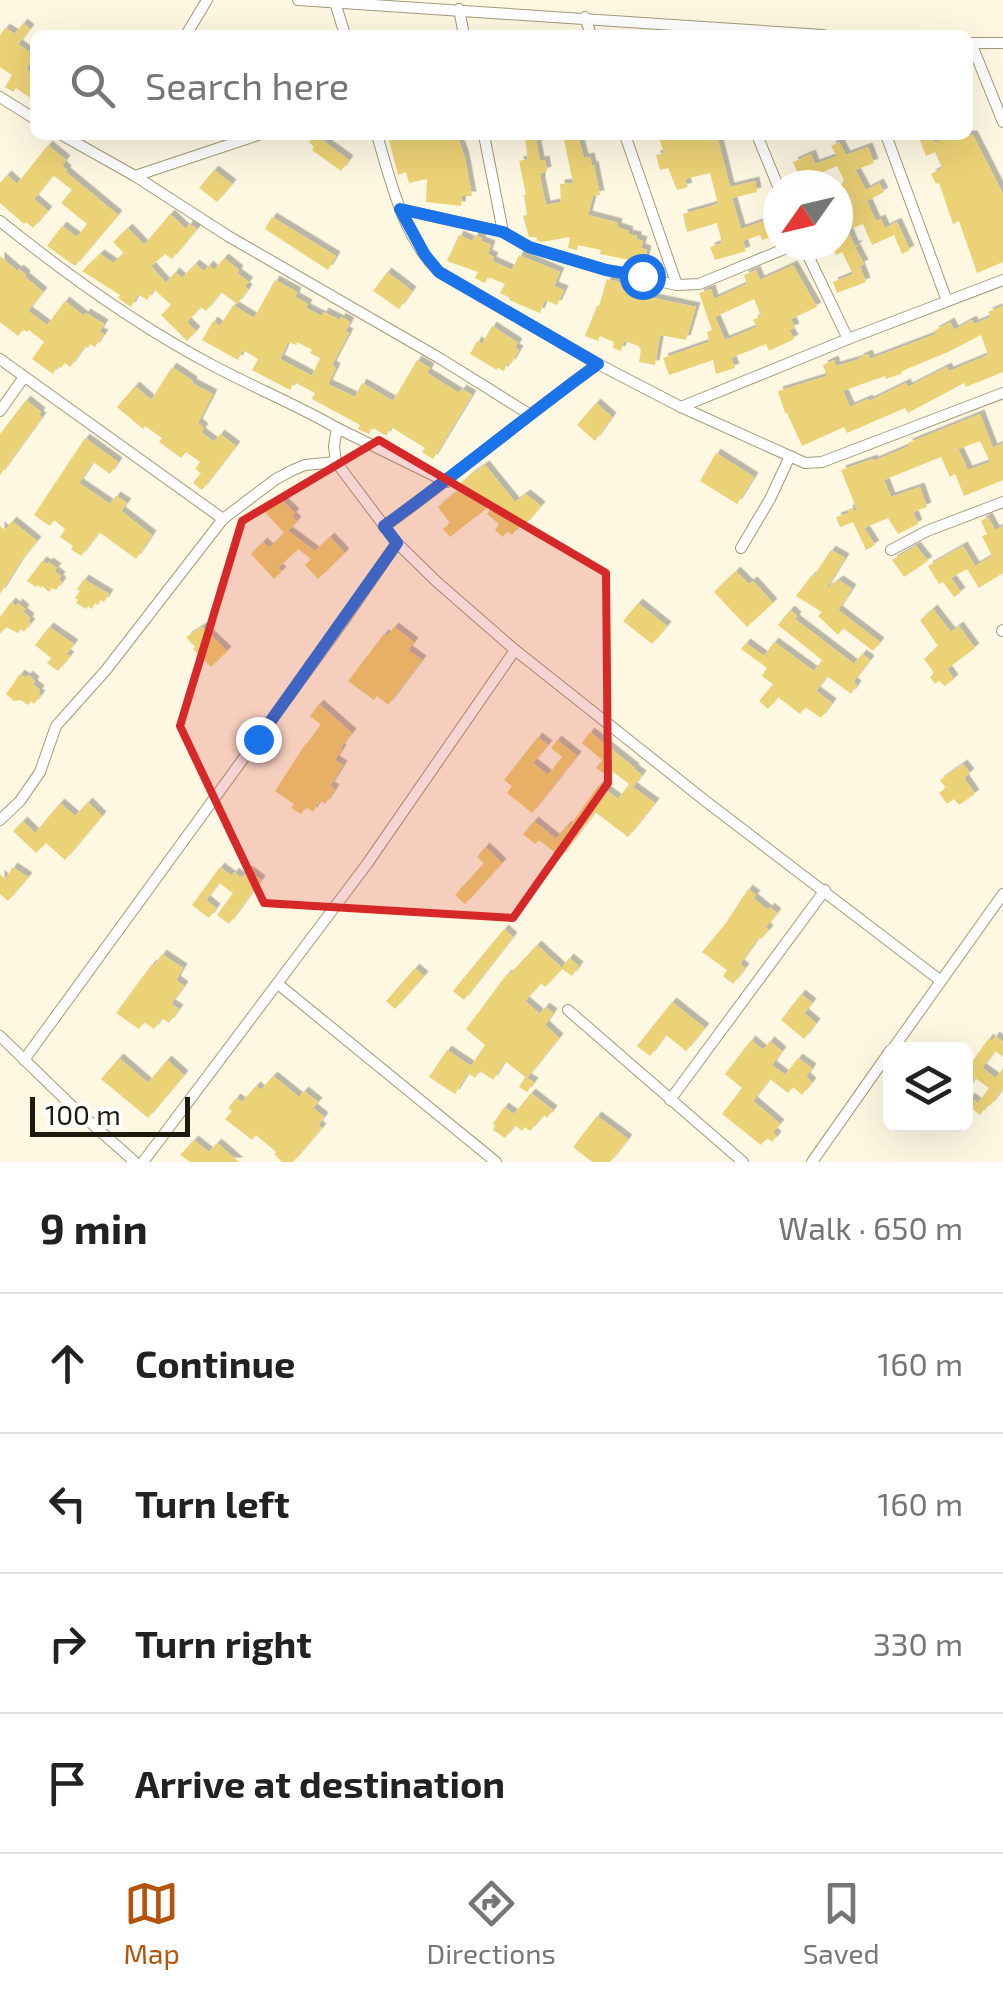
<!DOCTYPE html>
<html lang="en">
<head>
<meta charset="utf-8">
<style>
	body { margin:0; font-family:"Exo 2",sans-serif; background:#f2f2f2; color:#222 }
	.controls { position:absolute; right:30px; bottom:30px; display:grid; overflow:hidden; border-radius:15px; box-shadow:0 10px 40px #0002 }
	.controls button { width:90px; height:90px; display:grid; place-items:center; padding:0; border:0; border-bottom:2px solid #e0e0e0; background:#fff; color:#222; font:50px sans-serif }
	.compass { position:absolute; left:763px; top:170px; width:90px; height:90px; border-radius:50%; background:#fff; box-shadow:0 10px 40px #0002; rotate:236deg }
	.scale { position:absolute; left:30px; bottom:25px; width:160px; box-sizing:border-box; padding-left:10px; border:5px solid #1e1a0d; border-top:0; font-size:28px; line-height:35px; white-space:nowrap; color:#1e1a0d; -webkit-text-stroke:8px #fff; paint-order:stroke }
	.stop { position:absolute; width:30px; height:30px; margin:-22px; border:8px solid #1a73e8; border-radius:50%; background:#fff }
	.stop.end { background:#1a73e8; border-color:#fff; box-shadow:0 2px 10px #0008 }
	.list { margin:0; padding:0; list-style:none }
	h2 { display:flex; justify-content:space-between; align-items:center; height:130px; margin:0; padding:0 40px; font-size:42px }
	h2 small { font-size:32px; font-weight:400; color:#767676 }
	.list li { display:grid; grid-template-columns:65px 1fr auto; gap:30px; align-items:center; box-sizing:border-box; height:140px; padding:0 40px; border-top:2px solid #e0e0e0 }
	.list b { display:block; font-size:38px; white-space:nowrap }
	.list em { font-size:32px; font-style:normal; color:#767676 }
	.icon { flex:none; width:55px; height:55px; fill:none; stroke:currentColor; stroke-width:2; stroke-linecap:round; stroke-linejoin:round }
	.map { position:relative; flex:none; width:1003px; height:1162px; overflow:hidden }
	.search { position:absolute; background:#fff; box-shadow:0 10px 40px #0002; left:30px; right:30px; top:30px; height:110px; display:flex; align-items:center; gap:25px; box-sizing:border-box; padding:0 35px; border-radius:15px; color:#767676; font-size:38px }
	.sheet { height:690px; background:#fff }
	nav { display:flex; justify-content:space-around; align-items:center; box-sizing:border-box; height:140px; border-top:2px solid #e0e0e0; background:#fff; font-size:28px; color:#767676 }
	nav a { display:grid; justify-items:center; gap:5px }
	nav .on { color:#b45309 }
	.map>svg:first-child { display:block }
</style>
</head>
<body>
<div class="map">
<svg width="1003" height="1162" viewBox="0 0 1003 1162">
	<defs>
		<filter id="shadow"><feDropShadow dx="4.5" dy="-4.5" stdDeviation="0" flood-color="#0004"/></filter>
	</defs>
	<rect width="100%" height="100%" fill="#fef8e3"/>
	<g fill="#ecd276" fill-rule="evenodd" filter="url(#shadow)">
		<polygon points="23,23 30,29 18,44 35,56 26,69 35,76 35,101 16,88 13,92 5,87 12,75 0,67 0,35 5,28 15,34"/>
		<polygon points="315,135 349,160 341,171 312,150 314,147 309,142"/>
		<polygon points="394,135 457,135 465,158 472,196 462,196 461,206 426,202 427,179 409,183 406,172 398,175 388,136"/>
		<polygon points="527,135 535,135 540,161 545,160 547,171 541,173 541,182 546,205 561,202 560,184 573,183 563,135 578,135 584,158 590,157 592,166 594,165 600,195 593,196 588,215 618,223 617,227 629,231 628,234 637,236 637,239 643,241 641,248 647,250 644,263 600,254 601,250 578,245 577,250 568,248 570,237 541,242 537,240 536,237 529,237 523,216 527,215 524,195 526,195 519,161 528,159 525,140 527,139"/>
		<polygon points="658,135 717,135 730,187 755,181 757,192 732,198 741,229 778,216 778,230 770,233 771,237 762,240 760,235 743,241 746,251 715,260 710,247 722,243 717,223 687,232 683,214 718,204 710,173 685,179 688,187 677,190 668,168 660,170 656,155 664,153"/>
		<polygon points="918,135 931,135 935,143 952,137 951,135 973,135 1003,194 1003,262 977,273 959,221 953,224 939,183 936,184 931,174 942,168 935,152 926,156"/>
		<polygon points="839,142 846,155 868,147 874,163 855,170 866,190 879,183 884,192 867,201 876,221 881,219 885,228 897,222 910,250 902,254 894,235 872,245 863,224 848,230 854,245 859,245 855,247 864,264 860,266 866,282 837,293 833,282 853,274 842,252 836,255 832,245 838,245 838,212 842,210 839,204 844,201 838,186 845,182 837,166 813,176 817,185 803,185 793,162 811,154 815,164 837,156 831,146"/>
		<polygon points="48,145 66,160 62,165 67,170 66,172 118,215 75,266 47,246 62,226 77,237 87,224 61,203 72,190 53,175 34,199 48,211 33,228 26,222 24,224 0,203 0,183 7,175 17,184"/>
		<polygon points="214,170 232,184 217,202 199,188"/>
		<polygon points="170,214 186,229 189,224 197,229 172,259 165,254 151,266 166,283 175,272 182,278 195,264 204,271 209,265 214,270 224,258 239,270 237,273 249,282 245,286 248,289 237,304 221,292 206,311 201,307 187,322 196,331 187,341 161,315 171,305 154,289 147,300 138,294 131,307 118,298 120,295 82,271 100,254 113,263 124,253 113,242 128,228 144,245"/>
		<polygon points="272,217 336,256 328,270 265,229"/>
		<polygon points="459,235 472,241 475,235 482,238 481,241 491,245 488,254 494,257 492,261 512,270 519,255 560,272 554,286 564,290 557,305 545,300 540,313 509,300 510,298 500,293 505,284 488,277 485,283 475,278 478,272 447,261"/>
		<polygon points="0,256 17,271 19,269 26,275 25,277 43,292 28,311 47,325 65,301 84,316 86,313 104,324 99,332 104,334 95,347 90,344 88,348 85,346 70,367 65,363 61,368 58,366 53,374 32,359 44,342 29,330 27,332 23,329 18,336 0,322"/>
		<path d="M793,265L817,307L791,319L795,328L789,330L794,339L769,351L766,344L731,358L735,368L716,374L713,360L669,375L663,358L709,342L707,332L712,330L699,293L711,289L714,299L747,284L744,275L756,270L760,280ZM754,299L761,316L753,320L757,327L725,340L715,317Z"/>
		<polygon points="387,272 412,291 399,309 373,291"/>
		<polygon points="607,279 622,283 621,287 649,297 696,307 686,340 660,335 655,365 639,362 641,349 639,348 639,346 624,341 621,351 613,348 614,342 600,336 598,341 585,336 597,306 599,306"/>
		<path d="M275,280L297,292L295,297L308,304L306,308L322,316L324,312L340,320L341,317L350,322L345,331L349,333L332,365L336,368L328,384L355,397L362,383L393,401L417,360L430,368L427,373L459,393L462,389L472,395L433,459L422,452L425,448L391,427L386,436L372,427L369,434L358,429L360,425L312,399L315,393L294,382L290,390L252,370L258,359L243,350L238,360L202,340L213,321L220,326L233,305L254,318ZM288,342L296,345L297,342L312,350L310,353L320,358L312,376L280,359Z"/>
		<path d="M1003,306V372L966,387L964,383L908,413L905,408L847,433L844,427L802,446L787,413H785L778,391L827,376L823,365L834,360L836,366L860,359L859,358L868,354L870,359L936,334L934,331L950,322L954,330L972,320L974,324L991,317L988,312ZM981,335L988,355L949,371L947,367L908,387L906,383L869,401L868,399L850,407L843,391L885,376L886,379L901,374L902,371L948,352Z"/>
		<polygon points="492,326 518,343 515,348 519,350 511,364 508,362 504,371 498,368 497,370 470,354 477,341 482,344"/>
		<polygon points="172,367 193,381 192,383 213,394 198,423 204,428 201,432 214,442 220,434 236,446 202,490 193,483 201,473 195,469 200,462 186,452 181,458 159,442 162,438 145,426 143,429 117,407 135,386 151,400"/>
		<polygon points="26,400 41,412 39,415 42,417 0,475 0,434"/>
		<polygon points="596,403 612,417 595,441 577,425"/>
		<path d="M980,414L993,448L1003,443V480L964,496L955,474L950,477L941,457L884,480L891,497L920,487L927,507L913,512L918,524L898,534L888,518L864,528L875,545L866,550L853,522L840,527L836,517L849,513L848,510L851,508L853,511L857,510L841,470L873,459L874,461L909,446L908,443ZM980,441L990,462L968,470L958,449Z"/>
		<polygon points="85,438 118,462 110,474 93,462 79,483 110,504 116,496 127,503 121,511 152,535 136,559 99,532 81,556 71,549 73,546 60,537 65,529 54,520 50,526 34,515"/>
		<polygon points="716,453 754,477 737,504 700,481"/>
		<polygon points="485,465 515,502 526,494 541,506 525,525 522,523 512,535 507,531 503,537 495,530 499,524 487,514 493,506 491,505 450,537 443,529 450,523 438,507 458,491 456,488 470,475"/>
		<polygon points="278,497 295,513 292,516 297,521 288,531 315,551 330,537 345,553 318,579 305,565 311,559 298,549 278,568 282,571 274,579 251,554 263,542 269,548 284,533 265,512"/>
		<polygon points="988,517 995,530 1003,526 1003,573 979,588 967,569 951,578 961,592 954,597 943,582 939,584 928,566 963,546 975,566 992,556 982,536 987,534 981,521"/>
		<polygon points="12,521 37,541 20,562 0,594 0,526 5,530"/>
		<polygon points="916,546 928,561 904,577 892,560"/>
		<polygon points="831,550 845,558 825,590 839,580 852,589 838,610 880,642 873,651 843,628 838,635 818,616 822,612 796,596 811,576 813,577"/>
		<polygon points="42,561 47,564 49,562 57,568 54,571 61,576 59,579 62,582 56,590 52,588 49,592 42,586 41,588 37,585 36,587 27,581"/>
		<polygon points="736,571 749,584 753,581 773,603 747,627 714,592"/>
		<polygon points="84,579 109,594 104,602 101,600 98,605 95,603 92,609 88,606 86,609 76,603 78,600 75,598 80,591 77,589"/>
		<polygon points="11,602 16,606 18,603 25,609 23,612 30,618 28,621 31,623 24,632 21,629 18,633 6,627 0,634 0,617"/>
		<polygon points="638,603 667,626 652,644 623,621"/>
		<polygon points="933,609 951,632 959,626 975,648 947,669 954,679 945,686 939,681 935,684 930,677 934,673 924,659 938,646 920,620"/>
		<polygon points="790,610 797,616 795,619 854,664 862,654 870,660 853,682 857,685 851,694 827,676 816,691 832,703 821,718 805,707 800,714 778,697 768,709 759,701 773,684 762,676 767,668 741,649 746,643 764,656 774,642 814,671 822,660 778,625"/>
		<polygon points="49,627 74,644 66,654 70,656 58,671 47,663 51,658 35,645"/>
		<polygon points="202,627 227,651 211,667 193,649 195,647 186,637"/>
		<polygon points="394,627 414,642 408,650 422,660 388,705 377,696 374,700 348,681 384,634 387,636"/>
		<polygon points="20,674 26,678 28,675 35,681 33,684 40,690 38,693 41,695 34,704 31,701 28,705 21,700 14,701 6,694"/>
		<polygon points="319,704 352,733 340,748 342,749 335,760 343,765 330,786 335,789 325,804 320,800 313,812 306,807 301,814 291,808 294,804 275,791 306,743 307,744 319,727 320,724 310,716"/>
		<polygon points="590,732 635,768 634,769 642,775 633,787 655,803 628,837 595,812 561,857 539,840 535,844 523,834 534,821 556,839 567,825 569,827 599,785 618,799 629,784 612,771 608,776 596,768 602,760 582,743"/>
		<polygon points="538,737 548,745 533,763 548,775 562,757 551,748 557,740 577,756 532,813 507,793 512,786 504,780"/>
		<polygon points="963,764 970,773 964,778 975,794 959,805 954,799 947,804 939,793 946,788 940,780"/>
		<polygon points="88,802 102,816 65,860 46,843 36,853 13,831 23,821 35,833 60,803 75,816"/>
		<polygon points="485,847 502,863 465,904 455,895 484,863 477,857"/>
		<polygon points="13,867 28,877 8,901 0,894 0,874 5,879"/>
		<polygon points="220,867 232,876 234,872 242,878 248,870 261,880 229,924 217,915 233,893 219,883 206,900 216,908 209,918 192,905"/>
		<polygon points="748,889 756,895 753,898 768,910 770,907 777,913 766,927 769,930 761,939 759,937 740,964 745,968 733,984 723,976 727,970 702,952 726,923"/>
		<polygon points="504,929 513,937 464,1000 453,991"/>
		<polygon points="537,945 562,968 569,958 579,966 572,976 562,969 545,987 541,983 525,1001 540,1014 545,1007 553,1013 545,1025 559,1038 527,1078 534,1082 527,1092 519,1087 525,1077 505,1061 493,1080 480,1071 475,1078 468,1073 455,1094 429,1077 447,1050 471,1066 485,1045 466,1029 507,974 509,975"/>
		<polygon points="162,954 183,968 176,980 184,986 171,1004 179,1009 169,1023 162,1018 154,1029 144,1022 139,1029 116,1013 152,964 154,966"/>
		<polygon points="415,968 424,976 395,1009 386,1001"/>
		<polygon points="801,994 812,1003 804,1013 816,1023 804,1039 781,1020"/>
		<polygon points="672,1002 705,1028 686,1051 666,1035 650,1056 637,1046"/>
		<polygon points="995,1036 1003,1042 1003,1057 995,1051 982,1068 996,1078 1003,1068 1003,1088 990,1106 988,1104 980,1115 966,1104 970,1097 978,1103 989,1088 975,1078 966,1091 966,1070 989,1038 992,1041"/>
		<polygon points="751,1040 763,1050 770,1041 782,1051 772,1065 785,1075 798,1058 812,1068 806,1077 812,1082 802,1095 793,1087 788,1093 770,1079 753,1101 780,1124 773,1132 777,1136 772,1142 767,1138 761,1145 722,1114 742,1088 725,1074"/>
		<polygon points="119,1058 148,1083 167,1060 184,1075 148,1118 101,1079"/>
		<polygon points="273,1076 299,1097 304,1091 318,1102 313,1108 324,1117 318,1125 322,1128 293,1162 282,1162 274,1154 276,1152 256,1135 252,1140 225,1119 232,1111 228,1108 236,1098 242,1102 256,1086 261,1090"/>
		<polygon points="531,1093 553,1110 547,1118 544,1115 530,1131 525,1127 522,1131 515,1125 505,1138 493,1130 495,1126 493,1124 504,1107 514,1114"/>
		<polygon points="597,1116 628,1139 610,1162 592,1162 573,1147"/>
		<polygon points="194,1140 209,1152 217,1143 239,1162 190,1162 180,1155"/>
	</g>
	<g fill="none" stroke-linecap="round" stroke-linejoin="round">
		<g stroke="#a49a7a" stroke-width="12">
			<g id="minor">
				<polyline points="298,0 823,35"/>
				<polyline points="335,2 345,35"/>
				<polyline points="459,9 464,35"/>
				<polyline points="585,17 591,35"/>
				<polyline points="186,35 207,0"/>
				<polyline points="969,43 1003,43"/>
				<polyline points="971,43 1003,122"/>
				<polyline points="0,97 35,119"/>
				<polyline points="62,135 135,176 228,236 441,359 529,414"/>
				<path d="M377,135C391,182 403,237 439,272L598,364L681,407L805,463L822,462L1003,393"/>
				<polyline points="484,135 503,232"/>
				<polyline points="625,135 677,285"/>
				<polyline points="757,135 778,186"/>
				<polyline points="886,135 947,301"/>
				<polyline points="135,176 258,135"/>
				<polyline points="400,209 503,232 529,247 606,270 677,285 699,284 794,245"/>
				<path d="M0,221C67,275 136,325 212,365C253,387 297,405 337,428L334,446L336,462L397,543L437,582L515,650L708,803L941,981"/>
				<polyline points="803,245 848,339"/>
				<polyline points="0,359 223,519"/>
				<polyline points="681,407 848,339 1003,280"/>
				<polyline points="0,411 24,377"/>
				<polyline points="337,428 447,482"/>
				<path d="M384,527C457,474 526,416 598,364"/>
				<polyline points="741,548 770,499 790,456"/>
				<polyline points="891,550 927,531 1003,502"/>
				<polyline points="1002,631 1003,630"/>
				<polyline points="0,820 20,801 40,772 56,726 106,670 223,519 276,479 293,470 305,465 336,462"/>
				<polyline points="278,984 496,1162"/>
				<polyline points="568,1010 743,1162"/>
				<polyline points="0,1036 73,1107 135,1162"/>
				<polyline points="892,1050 1003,894"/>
				<polyline points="24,1060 342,623 397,543"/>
				<polyline points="670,1100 825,890"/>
				<polyline points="143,1162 367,864 515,650"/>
				<polyline points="812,1162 890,1051"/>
			</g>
		</g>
		<use href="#minor" stroke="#fff" stroke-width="10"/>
	</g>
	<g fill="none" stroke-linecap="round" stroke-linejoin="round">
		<path stroke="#1a73e8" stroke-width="12" d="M258,739L397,543L384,526C457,474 526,416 598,364L439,272L425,255L400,209L503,232L529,247L606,270L642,276"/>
	</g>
	<path fill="#d62828" fill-opacity="0.2" stroke="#d62828" stroke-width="8" stroke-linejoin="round" d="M379,440L606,573L608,783L513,918L264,903L180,726L242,521Z"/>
</svg>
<div class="controls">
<button><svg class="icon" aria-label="layers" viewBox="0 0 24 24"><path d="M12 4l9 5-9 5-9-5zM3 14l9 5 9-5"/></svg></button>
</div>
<svg class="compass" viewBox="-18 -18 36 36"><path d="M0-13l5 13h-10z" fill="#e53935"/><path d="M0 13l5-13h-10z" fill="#767676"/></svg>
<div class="scale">100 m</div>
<div class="stop" style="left:642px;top:276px"></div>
<div class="stop end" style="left:258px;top:739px"></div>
<div class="search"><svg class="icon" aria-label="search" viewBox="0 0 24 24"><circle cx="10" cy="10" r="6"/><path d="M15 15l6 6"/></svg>Search here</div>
</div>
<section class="sheet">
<h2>9 min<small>Walk · 650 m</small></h2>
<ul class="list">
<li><svg class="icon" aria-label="ahead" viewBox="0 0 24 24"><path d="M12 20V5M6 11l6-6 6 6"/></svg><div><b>Continue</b></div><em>160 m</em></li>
<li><svg class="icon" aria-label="left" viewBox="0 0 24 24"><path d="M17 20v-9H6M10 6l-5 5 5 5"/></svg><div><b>Turn left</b></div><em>160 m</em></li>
<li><svg class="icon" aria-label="right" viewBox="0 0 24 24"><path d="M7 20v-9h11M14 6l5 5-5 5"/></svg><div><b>Turn right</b></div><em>330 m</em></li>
<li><svg class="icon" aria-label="arrive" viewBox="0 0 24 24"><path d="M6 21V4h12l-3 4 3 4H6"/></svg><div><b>Arrive at destination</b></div></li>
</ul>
</section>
<nav>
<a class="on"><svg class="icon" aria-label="map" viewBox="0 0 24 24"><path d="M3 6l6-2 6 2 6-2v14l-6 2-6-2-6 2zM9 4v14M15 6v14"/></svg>Map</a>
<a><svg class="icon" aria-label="directions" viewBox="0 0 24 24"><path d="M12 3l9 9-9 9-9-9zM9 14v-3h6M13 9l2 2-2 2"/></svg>Directions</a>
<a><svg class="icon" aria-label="saved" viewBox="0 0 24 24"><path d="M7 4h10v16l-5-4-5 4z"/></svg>Saved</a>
</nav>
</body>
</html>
